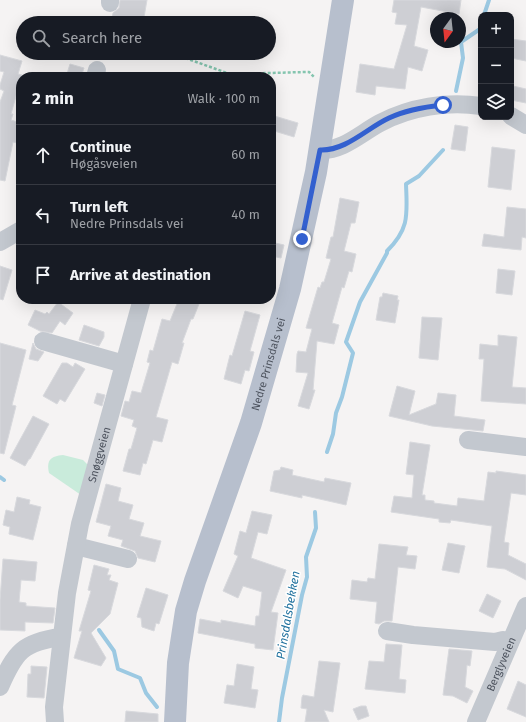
<!DOCTYPE html>
<html lang="en">
<head>
<meta charset="utf-8">
<style>
	body { margin:0; font-family:"Fira Sans",sans-serif; background:#242831; color:#f1f3f6 }
	.controls { position:absolute; right:12px; top:12px; display:grid; overflow:hidden; border-radius:8px; box-shadow:0 4px 16px #0002 }
	.controls button { width:36px; height:36px; display:grid; place-items:center; padding:0; border:0; border-bottom:1px solid #363941; background:#171b24; color:#f1f3f6; font:20px sans-serif }
	.compass { position:absolute; left:430px; top:12px; width:36px; height:36px; border-radius:50%; background:#171b24; box-shadow:0 4px 16px #0002; rotate:195deg }
	.stop { position:absolute; width:12px; height:12px; margin:-9px; border:3px solid #3360cf; border-radius:50%; background:#fff }
	.stop.end { background:#3360cf; border-color:#fff; box-shadow:0 1px 4px #0008 }
	.list { margin:0; padding:0; list-style:none }
	h2 { display:flex; justify-content:space-between; align-items:center; height:52px; margin:0; padding:0 16px; font-size:17px }
	h2 small { font-size:13px; font-weight:400; color:#9ea1a6 }
	.list li { display:grid; grid-template-columns:26px 1fr auto; gap:12px; align-items:center; box-sizing:border-box; height:60px; padding:0 16px; border-top:1px solid #363941 }
	.list b { display:block; font-size:15px; white-space:nowrap }
	.list p { margin:0; font-size:13px; white-space:nowrap; color:#9ea1a6 }
	.list em { font-size:13px; font-style:normal; color:#9ea1a6 }
	.icon { flex:none; width:22px; height:22px; fill:none; stroke:currentColor; stroke-width:2; stroke-linecap:round; stroke-linejoin:round }
	.map { position:relative; flex:none; width:526px; height:722px; overflow:hidden }
	.search { position:absolute; background:#171b24; box-shadow:0 4px 16px #0002; left:16px; top:16px; width:260px; height:44px; display:flex; align-items:center; gap:10px; box-sizing:border-box; padding:0 14px; border-radius:22px; color:#9ea1a6; font-size:15px }
	.panel { position:absolute; background:#171b24; box-shadow:0 4px 16px #0002; left:16px; top:72px; width:260px; height:232px; border-radius:16px }
	.map>svg:first-child { display:block }
</style>
</head>
<body>
<div class="map">
<svg width="526" height="722" viewBox="0 0 526 722">
	<rect width="100%" height="100%" fill="#f5f3f3"/>
	<path fill="#c9ebdb" d="M63,455L83,460L88,465L81,495L49,473C46,460 51,456 63,455Z"/>
	<g fill="none" stroke-linecap="round" stroke-linejoin="round">
		<g stroke="#9cc9e2" stroke-width="4">
			<polyline points="484,15 489,0"/>
			<polyline points="456,91 463,58 461,42 480,29 481,26"/>
			<path d="M327,452L333,434L336,413L342,397L353,353L346,342L360,302L387,253V251C410,228 407,214 406,184L419,176L443,150"/>
			<polyline points="0,477 4,480"/>
			<polyline points="99,630 114,651 118,669 140,678 146,693 157,707"/>
			<polyline points="279,722 282,698 302,595 307,577 306,557 316,528 315,512"/>
		</g>
	</g>
	<g fill="#cecfd4" stroke="#d8d9dd">
		<polygon points="120,0 147,0 143,23 111,23 113,13 119,8"/>
		<polygon points="394,0 461,0 459,14 421,7 414,46 428,50 422,71 408,67 405,89 376,86 375,95 356,92 360,64 394,69 407,25 395,24 397,13 392,12"/>
		<polygon points="511,39 526,41 526,61 511,58"/>
		<polygon points="0,55 22,61 18,74 22,75 11,114 13,114 11,120 21,123 21,125 17,143 13,142 5,181 0,180 0,102 4,91 0,89 0,85 4,72 0,71"/>
		<polygon points="70,64 84,68 81,77 66,77"/>
		<polygon points="513,86 526,89 526,103 511,100"/>
		<polygon points="271,115 298,123 294,137 271,130"/>
		<polygon points="455,125 468,127 465,151 451,149"/>
		<polygon points="492,147 515,150 511,190 488,187"/>
		<polygon points="340,198 359,202 355,223 351,223 344,251 356,254 352,272 349,271 344,288 342,287 332,323 339,325 334,344 317,341 313,390 315,390 309,409 298,406 308,373 296,372 297,354 298,351 306,352 312,329 306,328 318,287 320,288 322,282 324,282 331,259 326,258 331,237 333,237"/>
		<polygon points="507,207 526,209 526,238 522,237 521,250 482,246 484,234 504,237"/>
		<polygon points="271,242 284,245 281,258 271,256"/>
		<polygon points="0,266 12,270 3,300 0,299"/>
		<polygon points="498,269 515,271 512,295 496,293"/>
		<polygon points="383,293 398,296 397,300 399,300 395,323 376,320 380,297 382,297"/>
		<polygon points="179,299 201,299 193,319 191,319 182,343 184,343 178,364 172,362 156,417 168,420 162,442 153,440 146,464 143,463 140,475 123,471 129,449 131,449 137,428 132,426 134,420 121,416 125,401 129,402 132,391 141,393 150,363 147,362 150,350 153,351 162,319 170,321"/>
		<polygon points="58,302 73,313 65,325 60,321 52,333 40,331 28,325 35,310 45,314 47,312 49,314"/>
		<polygon points="245,311 260,315 250,351 254,352 249,371 245,370 241,384 224,379 230,355 232,356"/>
		<polygon points="422,317 442,318 438,360 419,358"/>
		<polygon points="84,325 104,332 104,337 99,346 79,340"/>
		<polygon points="498,335 517,337 512,387 526,388 526,404 481,401 484,359 479,359 480,344 498,346"/>
		<polygon points="0,343 26,350 12,405 16,406 4,454 0,453"/>
		<polygon points="33,343 36,349 44,352 38,361 29,359"/>
		<polygon points="62,363 67,363 73,367 75,363 85,369 65,402 60,399 57,404 43,396"/>
		<polygon points="397,386 415,391 409,415 436,404 438,393 456,395 454,416 485,420 483,431 432,426 389,416"/>
		<polygon points="97,393 105,395 102,406 94,403"/>
		<polygon points="33,416 49,424 30,459 29,459 25,466 10,458"/>
		<polygon points="410,442 430,445 422,495 425,495 425,500 434,501 434,503 457,506 458,498 484,501 488,472 496,473 496,471 526,475 526,495 511,493 504,542 509,543 508,555 526,564 526,580 505,569 487,567 492,526 451,520 450,523 439,522 439,519 391,512 394,496 412,498 414,475 406,474"/>
		<polygon points="281,467 293,470 292,475 324,482 325,478 351,483 346,505 302,495 302,498 270,491 274,471 280,470"/>
		<polygon points="106,484 121,488 118,501 133,505 129,519 144,523 140,536 161,541 155,562 138,558 135,551 121,546 123,540 108,536 111,526 96,522"/>
		<polygon points="17,497 30,500 29,504 41,507 33,540 9,534 10,527 3,525 6,510 14,512"/>
		<polygon points="252,511 272,515 267,534 258,532 251,558 286,570 271,612 278,613 273,650 255,648 255,644 198,633 200,619 221,623 221,620 255,626 256,616 259,616 262,592 243,586 238,598 223,591 238,556 234,554 240,531 246,533"/>
		<polygon points="448,543 465,546 459,573 442,570"/>
		<polygon points="379,544 408,547 406,555 417,556 415,569 398,567 392,621 384,621 379,624 375,623 377,602 350,599 352,580 367,582 368,578 375,579"/>
		<polygon points="3,559 37,562 35,581 21,580 19,602 26,603 26,606 55,608 53,623 25,622 25,631 0,630 0,600"/>
		<polygon points="94,565 109,569 107,575 111,575 109,580 118,583 110,614 91,633 106,658 101,666 74,658 82,631 79,631 91,591 88,590"/>
		<polygon points="146,588 168,595 159,624 156,623 154,631 142,627 141,618 137,617"/>
		<polygon points="487,594 501,601 493,618 479,611"/>
		<polygon points="386,644 402,645 399,679 406,680 405,693 365,689 369,661 384,662"/>
		<polygon points="449,649 472,651 470,666 467,665 465,687 473,691 467,703 453,696 443,695"/>
		<polygon points="319,661 340,663 333,712 324,710 329,722 305,722 307,709 301,708 302,697 303,695 314,697"/>
		<polygon points="237,664 254,667 251,689 258,690 255,708 224,703 227,685 234,686"/>
		<polygon points="31,666 47,667 44,698 27,697 28,674 31,674"/>
		<polygon points="518,681 526,685 526,717 507,709"/>
		<polygon points="361,706 366,706 369,716 358,720 353,709"/>
		<polygon points="126,711 158,714 158,722 125,722"/>
	</g>
	<g fill="none" stroke-linecap="round" stroke-linejoin="round">
		<polyline stroke="#85c5af" stroke-width="2.5" stroke-dasharray="3 2" stroke-linecap="butt" points="161,53 185,58 230,74 307,72 309,72 314,77"/>
		<g stroke="#c3c8cf" stroke-width="18">
			<polyline points="110,3 110,0"/>
			<polyline points="95,77 97,70"/>
			<polyline points="511,116 526,125"/>
			<path d="M320,150C343,151 361,133 380,123C410,107 447,101 481,106"/>
			<polyline points="0,242 21,230"/>
			<polyline points="43,341 124,364"/>
			<polyline points="468,440 526,447"/>
			<polyline points="76,546 128,559"/>
			<polyline points="387,631 413,635 495,642 503,640 510,642"/>
			<path d="M0,687C15,652 23,642 61,637"/>
			<path id="s1" d="M55,722L54,707L67,593L80,524L142,299"/>
			<path id="s2" d="M476,722L526,606"/>
		</g>
		<path stroke="#b7bfcd" stroke-width="22" id="s3" d="M175,722L178,663L186,611L195,581L251,423L290,289L316,172L343,0"/>
	</g>
	<g fill="none" stroke-linecap="round" stroke-linejoin="round">
		<path stroke="#3360cf" stroke-width="5" d="M302,239L320,150C346,151 367,128 389,118C406,110 424,107 443,105"/>
	</g>
	<g text-anchor="middle" dominant-baseline="central" stroke-width="3" stroke-linejoin="round" paint-order="stroke">
		<g font-size="11" fill="#4d535e" stroke="#fff">
			<text stroke="none"><textPath href="#s3" startOffset="372">Nedre Prinsdals vei</textPath></text>
			<text stroke="none"><textPath href="#s1" startOffset="272">Snøggveien</textPath></text>
			<text stroke="none"><textPath href="#s2" startOffset="63">Berglyveien</textPath></text>
		</g>
		<g font-size="12" font-style="italic" fill="#20719e" stroke="#fff">
			<text transform="translate(288 615) rotate(-80)">Prinsdalsbekken</text>
		</g>
	</g>
</svg>
<div class="controls">
<button>+</button>
<button>−</button>
<button><svg class="icon" aria-label="layers" viewBox="0 0 24 24"><path d="M12 4l9 5-9 5-9-5zM3 14l9 5 9-5"/></svg></button>
</div>
<svg class="compass" viewBox="-18 -18 36 36"><path d="M0-13l5 13h-10z" fill="#e53935"/><path d="M0 13l5-13h-10z" fill="#9ea1a6"/></svg>
<div class="stop" style="left:443px;top:105px"></div>
<div class="stop end" style="left:302px;top:239px"></div>
<div class="search"><svg class="icon" aria-label="search" viewBox="0 0 24 24"><circle cx="10" cy="10" r="6"/><path d="M15 15l6 6"/></svg>Search here</div>
<section class="panel">
<h2>2 min<small>Walk · 100 m</small></h2>
<ul class="list">
<li><svg class="icon" aria-label="ahead" viewBox="0 0 24 24"><path d="M12 20V5M6 11l6-6 6 6"/></svg><div><b>Continue</b><p>Høgåsveien</p></div><em>60 m</em></li>
<li><svg class="icon" aria-label="left" viewBox="0 0 24 24"><path d="M17 20v-9H6M10 6l-5 5 5 5"/></svg><div><b>Turn left</b><p>Nedre Prinsdals vei</p></div><em>40 m</em></li>
<li><svg class="icon" aria-label="arrive" viewBox="0 0 24 24"><path d="M6 21V4h12l-3 4 3 4H6"/></svg><div><b>Arrive at destination</b></div></li>
</ul>
</section>
</div>
</body>
</html>
